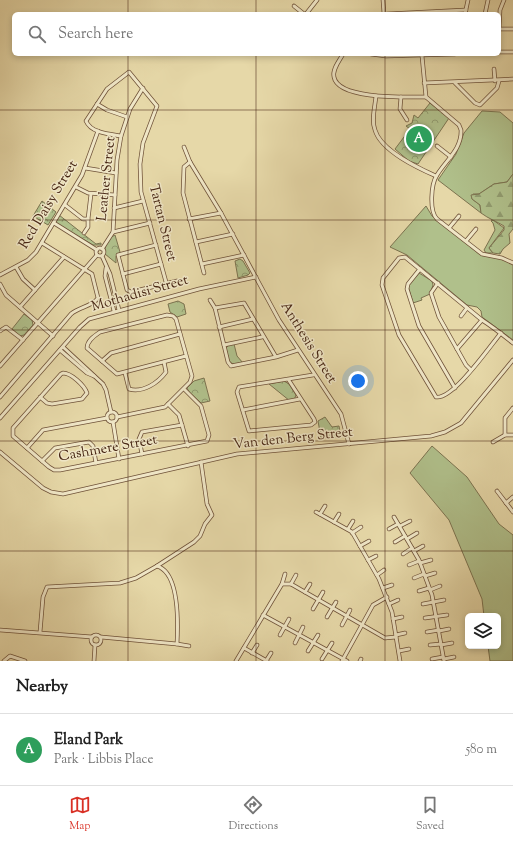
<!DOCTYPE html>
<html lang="en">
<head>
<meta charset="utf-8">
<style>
	body { margin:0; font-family:"Sorts Mill Goudy",serif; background:#f6f6f6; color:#222 }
	.controls { position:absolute; right:12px; bottom:12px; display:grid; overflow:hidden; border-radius:6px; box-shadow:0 2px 6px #0003 }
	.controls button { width:36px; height:36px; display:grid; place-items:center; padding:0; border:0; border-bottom:1px solid #e0e0e0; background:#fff; color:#222; font:20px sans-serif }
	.you { position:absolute; left:358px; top:381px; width:14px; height:14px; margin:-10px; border:3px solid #fff; border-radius:50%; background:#1a73e8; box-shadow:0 0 0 6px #1a73e833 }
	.badge { display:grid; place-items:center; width:26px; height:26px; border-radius:50%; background:#d93025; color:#fff; font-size:13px; font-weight:700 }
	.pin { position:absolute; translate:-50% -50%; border:2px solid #fff; box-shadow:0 1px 4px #0006 }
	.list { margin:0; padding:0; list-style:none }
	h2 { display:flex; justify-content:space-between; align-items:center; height:52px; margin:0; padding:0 16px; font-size:17px }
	h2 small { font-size:13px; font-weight:400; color:#767676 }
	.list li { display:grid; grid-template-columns:26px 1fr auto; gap:12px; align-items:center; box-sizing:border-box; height:72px; padding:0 16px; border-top:1px solid #e0e0e0 }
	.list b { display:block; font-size:15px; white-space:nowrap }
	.list p { margin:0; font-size:13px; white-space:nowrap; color:#767676 }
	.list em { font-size:13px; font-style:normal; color:#767676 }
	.icon { flex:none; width:22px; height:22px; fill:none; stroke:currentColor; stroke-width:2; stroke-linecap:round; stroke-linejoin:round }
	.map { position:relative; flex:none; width:513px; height:661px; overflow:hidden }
	.search { position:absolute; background:#fff; box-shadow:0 2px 6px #0003; left:12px; right:12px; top:12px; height:44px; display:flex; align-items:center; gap:10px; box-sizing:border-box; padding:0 14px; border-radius:6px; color:#767676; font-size:15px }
	.sheet { height:124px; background:#fff }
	nav { display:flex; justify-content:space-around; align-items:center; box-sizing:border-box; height:56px; border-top:1px solid #e0e0e0; background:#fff; font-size:11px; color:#767676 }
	nav a { display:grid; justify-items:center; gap:2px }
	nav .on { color:#d93025 }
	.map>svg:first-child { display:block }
</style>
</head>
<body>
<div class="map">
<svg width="513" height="661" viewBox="0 0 513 661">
	<defs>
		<pattern id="forest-firs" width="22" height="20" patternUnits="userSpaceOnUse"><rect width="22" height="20" fill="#b0c08b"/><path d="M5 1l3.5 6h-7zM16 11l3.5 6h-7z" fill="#919c70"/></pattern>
		<pattern id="park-crowns" width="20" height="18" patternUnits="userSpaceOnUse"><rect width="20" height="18" fill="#b0c08b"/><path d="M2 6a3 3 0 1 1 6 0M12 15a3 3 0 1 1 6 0" fill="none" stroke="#919c70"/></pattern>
	</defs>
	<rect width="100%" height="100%" fill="#e6d8a8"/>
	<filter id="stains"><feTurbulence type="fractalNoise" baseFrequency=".005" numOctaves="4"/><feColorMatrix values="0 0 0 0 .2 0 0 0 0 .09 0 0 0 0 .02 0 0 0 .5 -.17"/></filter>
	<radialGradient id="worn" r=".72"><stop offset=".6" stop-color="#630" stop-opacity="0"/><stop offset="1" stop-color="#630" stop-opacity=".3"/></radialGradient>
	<g fill="#b0c08b" stroke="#7c7350">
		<polygon points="482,111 500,112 513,123 513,174 507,182 494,184 479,194 473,194 472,199 480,205 481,213 438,180 456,154 464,133"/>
		<polygon points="426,206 432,216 479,254 501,259 513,264 513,340 482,317 481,311 477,307 467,305 407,255 390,247"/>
		<polygon points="493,220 504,228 489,248 493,253 486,253 484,250 495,230 493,223 491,221"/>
		<polygon points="419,273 432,281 433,285 430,294 421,298 422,300 413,303 408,286"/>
		<polygon points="234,344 237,356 243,363 233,364 229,361 226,348 229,345"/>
		<polygon points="432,446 467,477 499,524 513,535 513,661 490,661 488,646 498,646 498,616 484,616 482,599 449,520 410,473"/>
	</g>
	<path fill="url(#forest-firs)" stroke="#7c7350" d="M513,174V229L509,234L510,243L503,249L500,254L493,253L489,248L504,230V226C496,221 489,219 481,213L480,205L472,199L471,195L479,194L494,184L507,182Z"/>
	<g fill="url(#park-crowns)" stroke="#7c7350">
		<polygon points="430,103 449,118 418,164 409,161 395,149 410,129 406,126 412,123 414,115 418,118"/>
		<polygon points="42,201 56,212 48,225 33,216"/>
		<polygon points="59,215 96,244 101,243 101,245 93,245 57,224 56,221"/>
		<path d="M115,235L120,252L116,256V263L105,254C104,247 108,238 115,235Z"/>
		<polygon points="240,259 243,261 250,273 248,275 238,278 235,261"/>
		<polygon points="178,301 184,304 186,314 177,317 170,312 168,304"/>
		<polygon points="24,314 32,320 33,325 24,335 20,336 12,329"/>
		<polygon points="204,378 210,401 201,403 189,392 187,388 194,381"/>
		<polygon points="284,381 289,384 296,395 294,400 290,401 269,384"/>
		<polygon points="325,417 332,427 339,426 340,432 337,437 321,438 318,421"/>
	</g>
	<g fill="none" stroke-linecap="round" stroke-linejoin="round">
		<g stroke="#6f5239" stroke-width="4.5">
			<g id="minor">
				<polyline points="383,0 384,14"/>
				<polyline points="294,6 304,14"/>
				<polyline points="306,14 317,0"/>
				<polyline points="387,14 466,10"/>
				<polyline points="465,14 468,0"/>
				<polyline points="485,14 488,0"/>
				<polyline points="499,29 500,10 504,0"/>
				<polyline points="499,29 513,29"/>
				<polyline points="499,52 513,52"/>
				<path d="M343,54C340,60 332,69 334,77C338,100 408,97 426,97"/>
				<polyline points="371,54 386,56 455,54"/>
				<path d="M422,56L426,97L459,125L461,130C462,149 446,160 437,175C431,184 429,211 437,219L482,254L502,258L513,263"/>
				<polyline points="494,69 495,81"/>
				<polyline points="424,83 513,79"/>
				<polyline points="455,83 475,103 480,105 497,88 499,81"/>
				<path d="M376,96C375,107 371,120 375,130C381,151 418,168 436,176"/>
				<polyline points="401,97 400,109 407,120"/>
				<polyline points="97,104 107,110 127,117"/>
				<path d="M121,136C109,134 91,133 86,121L107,89L129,72L157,106L143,143L140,164L141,192L166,282"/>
				<polyline points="437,146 451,157"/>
				<polyline points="184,147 190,162 221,213 279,320 341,414 349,444"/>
				<polyline points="190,162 184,167 183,193 204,273"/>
				<polyline points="85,168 116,173"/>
				<polyline points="76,187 88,193 115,195"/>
				<polyline points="65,205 83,219 88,219 91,194"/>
				<polyline points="114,208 143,201"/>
				<polyline points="189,219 221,213"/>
				<polyline points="54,223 97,250"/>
				<polyline points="449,228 459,216"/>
				<polyline points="113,232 150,223"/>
				<polyline points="84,233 88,227 88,219"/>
				<polyline points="466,241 476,229"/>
				<polyline points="196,242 233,234"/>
				<polyline points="156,245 118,255 127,290 131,292 177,281"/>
				<circle cx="100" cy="252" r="4"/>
				<polyline points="102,249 113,232 117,160 121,136 130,109 143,88"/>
				<polyline points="102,256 110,274 119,310"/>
				<polyline points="202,264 244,255"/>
				<polyline points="16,267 23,279 35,290"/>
				<polyline points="106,268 105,276 114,311"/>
				<polyline points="420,269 408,284 407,289 419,326 455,388"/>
				<polyline points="123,274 161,264"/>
				<polyline points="0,275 28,260 36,252 82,175 98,131"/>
				<polyline points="438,283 431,293 439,317 466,365 471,370"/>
				<polyline points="0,284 6,295 53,336"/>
				<polyline points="210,300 215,308"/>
				<polyline points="20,307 64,257"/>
				<polyline points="461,316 467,308"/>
				<polyline points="219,327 253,319"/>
				<polyline points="0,331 6,327 23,340"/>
				<path d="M501,333C490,346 453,400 436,397L399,335L382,285L383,278L399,258L405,257L482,320C493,327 503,335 513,343"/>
				<polyline points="224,345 262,337"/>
				<polyline points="63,347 103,384 106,390 111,412"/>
				<polyline points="457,349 482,320"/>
				<polyline points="60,350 87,373 94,376"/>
				<polyline points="276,357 244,303 215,308 228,362 231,366 276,357 298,350"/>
				<polyline points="102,361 111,353 180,334"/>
				<polyline points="0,366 97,255"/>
				<path d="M125,373L129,389C143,393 158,383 166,372L164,362"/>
				<polyline points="288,379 314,419 315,422 311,425 249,431 237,392 239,387 313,375"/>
				<path d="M0,397L71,314C79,307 93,306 98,298L92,274L42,243"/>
				<path d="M40,397L47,403L52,404L82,399L87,393C84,385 71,373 63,373L61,374L13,428V436L49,467L54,470H60L207,441L209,435L201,406L184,389"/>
				<polyline points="168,404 179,415 188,446"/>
				<polyline points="243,410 300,399"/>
				<circle cx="112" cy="417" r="5"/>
				<path d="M117,417L165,407L190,382L192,376L176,319L173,316L167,315L100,332C94,336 87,341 87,348L117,374L186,356"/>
				<polyline points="0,418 80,327 89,319 199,289 256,277"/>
				<polyline points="113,422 119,459"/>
				<polyline points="505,435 505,418 513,408"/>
				<polyline points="493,442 505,435 513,435"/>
				<polyline points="27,448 43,430 107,418"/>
				<polyline points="0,452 43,488 51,492 63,494 237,454 431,436 445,432 461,423 513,360"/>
				<polyline points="142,454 139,439 142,432 182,425"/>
				<polyline points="42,461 55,448 89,442 93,446 96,463"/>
				<polyline points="497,491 513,512"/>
				<polyline points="506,503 513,497"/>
				<polyline points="316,512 352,532 379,579 392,612 400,661"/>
				<polyline points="320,514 325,506"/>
				<polyline points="394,517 419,560 432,595 444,661"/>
				<polyline points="334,522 339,514"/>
				<polyline points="400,526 410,521"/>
				<polyline points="348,529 353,521"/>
				<polyline points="389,529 398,524"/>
				<polyline points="352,533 361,527"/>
				<polyline points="407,539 417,533"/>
				<polyline points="395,542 405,536"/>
				<polyline points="360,546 369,541"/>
				<polyline points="414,551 423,546"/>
				<polyline points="403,554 412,548"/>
				<polyline points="368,560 376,556"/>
				<polyline points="420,563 431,560"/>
				<polyline points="409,565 419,561"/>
				<polyline points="157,566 194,542 200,536 205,524 212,515 207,504 201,462"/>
				<polyline points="377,575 384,570"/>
				<polyline points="425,576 435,573"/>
				<polyline points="414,578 424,574"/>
				<polyline points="282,584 291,584 385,638 396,637"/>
				<polyline points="291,584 296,575"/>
				<polyline points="383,588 392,585"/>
				<polyline points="430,590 440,586"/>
				<polyline points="419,591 429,588"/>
				<polyline points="305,592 310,584"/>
				<polyline points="389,604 398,600"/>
				<polyline points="423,604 444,600"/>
				<polyline points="313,609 323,592"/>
				<polyline points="263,615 347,661"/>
				<polyline points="327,617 336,602"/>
				<polyline points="425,618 447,615"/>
				<polyline points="393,619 402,617"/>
				<polyline points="342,625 350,610"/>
				<polyline points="0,630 92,637"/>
				<polyline points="439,631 449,629"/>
				<path d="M40,632L43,597L47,587L120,583L136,578L157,566C180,573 178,625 177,644"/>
				<polyline points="427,632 439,630"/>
				<circle cx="96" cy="640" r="5"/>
				<polyline points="280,635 289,619"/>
				<polyline points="396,635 405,633"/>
				<polyline points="101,637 177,644 189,646"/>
				<polyline points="295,643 303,627"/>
				<polyline points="430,645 441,644"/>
				<polyline points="441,645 452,643"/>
				<polyline points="244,648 267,661"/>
				<polyline points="308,651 318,635"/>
				<polyline points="399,651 409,649"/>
				<polyline points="252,653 257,645"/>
				<polyline points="322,659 332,643"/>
				<polyline points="432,659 443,657"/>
				<polyline points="444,659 454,657"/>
				<polyline points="4,661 10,656 25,661"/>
				<polyline points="94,661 95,645"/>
				<polyline points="236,661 282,584 285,574"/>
				<polyline points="266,661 271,653"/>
				<polyline points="342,661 373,605 387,597"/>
				<polyline points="360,661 361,659"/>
			</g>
		</g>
		<use href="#minor" stroke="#efe6c6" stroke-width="3"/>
	</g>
	<path fill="none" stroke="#472614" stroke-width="1" stroke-opacity="0.55" d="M128,0V14M256,0V14M385,0V14M128,54V661M256,54V661M385,54V661M0,110H513M0,220H513M0,330H513M0,441H513M0,551H513"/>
	<g text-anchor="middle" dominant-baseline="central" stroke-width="3" stroke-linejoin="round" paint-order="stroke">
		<g font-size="14" fill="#472614" stroke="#efe6c6">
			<text transform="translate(107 179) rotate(-84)">Leather Street</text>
			<text transform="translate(49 205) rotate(-59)">Red Daisy Street</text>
			<text transform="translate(162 223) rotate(76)">Tartan Street</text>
			<text transform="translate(140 294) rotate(-16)">Mothadisi Street</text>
			<text transform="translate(308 343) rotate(58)">Anthesis Street</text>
			<text transform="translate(293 439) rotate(-6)">Van den Berg Street</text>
			<text transform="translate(108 449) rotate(-10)">Cashmere Street</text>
		</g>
	</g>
	<rect width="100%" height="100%" filter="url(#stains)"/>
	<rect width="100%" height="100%" fill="url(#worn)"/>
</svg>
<div class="controls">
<button><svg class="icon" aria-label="layers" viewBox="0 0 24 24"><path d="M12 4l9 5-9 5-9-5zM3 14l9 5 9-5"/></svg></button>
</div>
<div class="you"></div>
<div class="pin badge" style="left:419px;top:139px;background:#2e9e5b">A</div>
<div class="search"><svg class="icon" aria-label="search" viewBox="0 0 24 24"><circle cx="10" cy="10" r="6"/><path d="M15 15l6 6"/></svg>Search here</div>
</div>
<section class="sheet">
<h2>Nearby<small></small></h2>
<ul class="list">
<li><span class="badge" style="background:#2e9e5b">A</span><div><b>Eland Park</b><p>Park · Libbis Place</p></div><em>580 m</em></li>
</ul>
</section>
<nav>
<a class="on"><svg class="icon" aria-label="map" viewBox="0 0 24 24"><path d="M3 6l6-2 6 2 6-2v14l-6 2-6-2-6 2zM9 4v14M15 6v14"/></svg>Map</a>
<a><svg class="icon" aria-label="directions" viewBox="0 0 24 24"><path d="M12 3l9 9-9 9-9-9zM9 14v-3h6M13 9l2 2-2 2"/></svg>Directions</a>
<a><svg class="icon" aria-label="saved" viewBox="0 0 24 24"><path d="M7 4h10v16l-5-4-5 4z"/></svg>Saved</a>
</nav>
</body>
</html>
